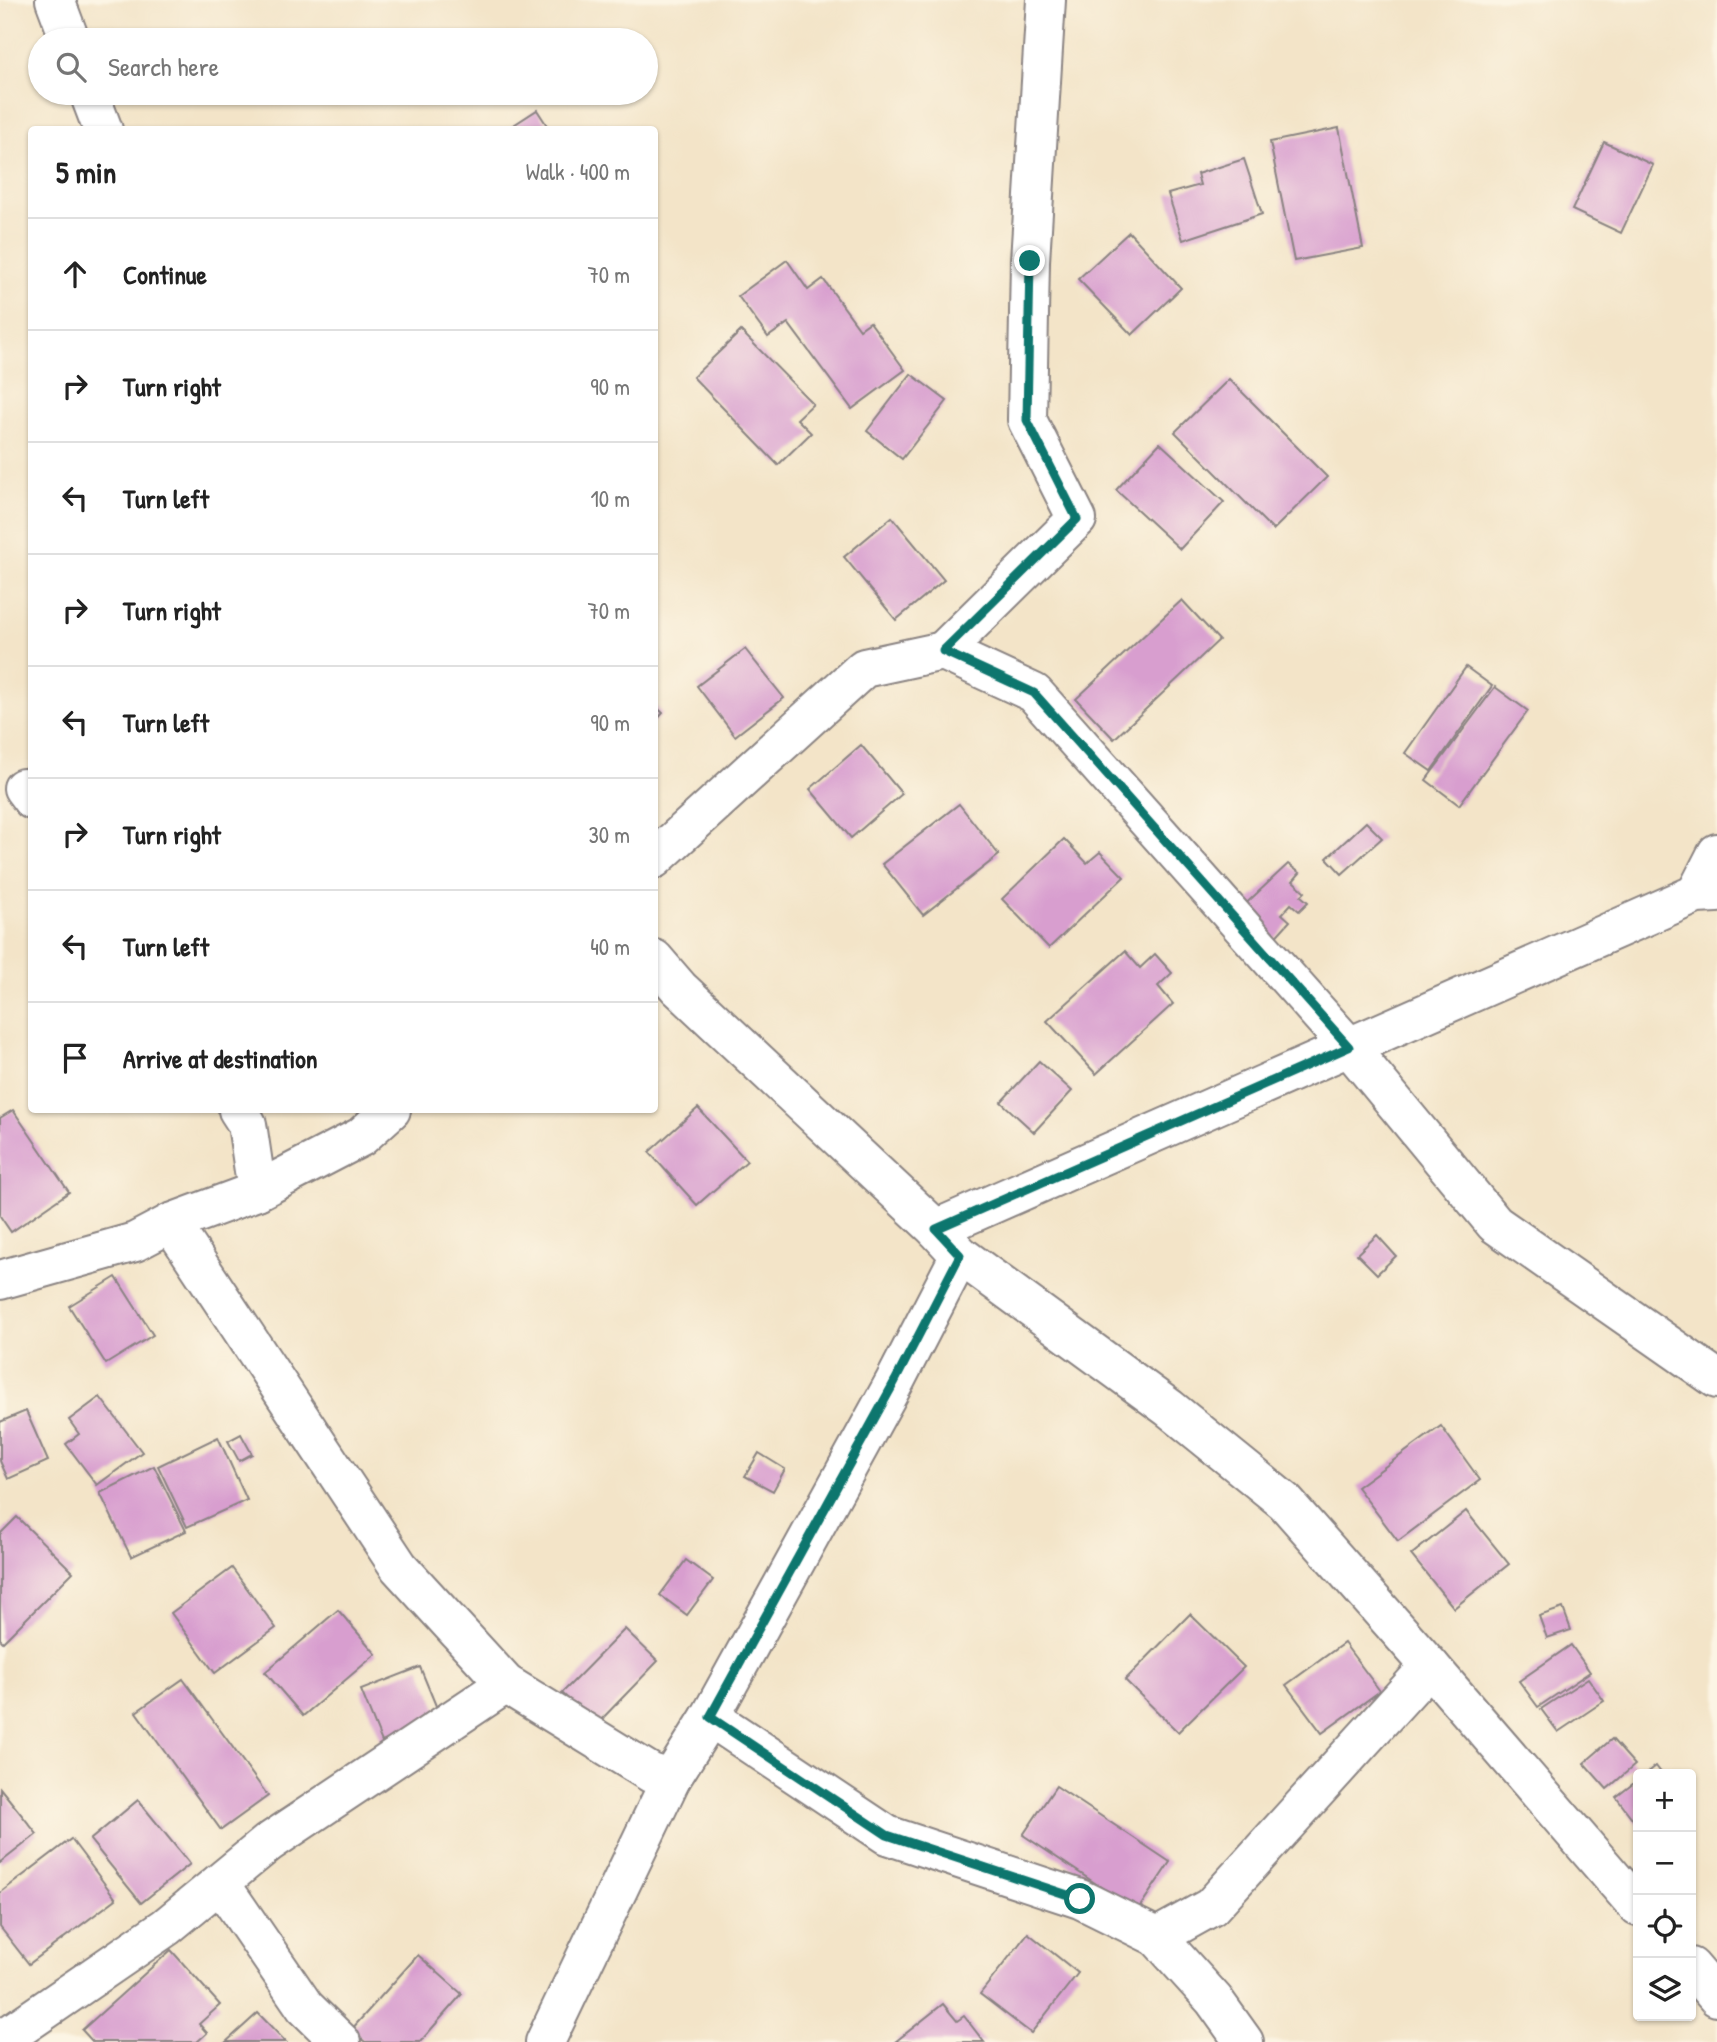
<!DOCTYPE html>
<html lang="en">
<head>
<meta charset="utf-8">
<style>
	body { margin:0; font-family:"Patrick Hand",sans-serif; background:#f2f2f2; color:#222 }
	.controls { position:absolute; right:21px; bottom:21px; display:grid; overflow:hidden; border-radius:7px; box-shadow:0 2px 5px #0004 }
	.controls button { width:63px; height:63px; display:grid; place-items:center; padding:0; border:0; border-bottom:2px solid #e0e0e0; background:#fff; color:#222; font:35px sans-serif }
	.stop { position:absolute; width:21px; height:21px; margin:-16px; border:5px solid #0f766e; border-radius:50%; background:#fff }
	.stop.end { background:#0f766e; border-color:#fff; box-shadow:0 2px 7px #0008 }
	.list { margin:0; padding:0; list-style:none }
	h2 { display:flex; justify-content:space-between; align-items:center; height:91px; margin:0; padding:0 28px; font-size:30px }
	h2 small { font-size:23px; font-weight:400; color:#767676 }
	.list li { display:grid; grid-template-columns:46px 1fr auto; gap:21px; align-items:center; box-sizing:border-box; height:112px; padding:0 28px; border-top:2px solid #e0e0e0 }
	.list b { display:block; font-size:26px; white-space:nowrap }
	.list em { font-size:23px; font-style:normal; color:#767676 }
	.icon { flex:none; width:38px; height:38px; fill:none; stroke:currentColor; stroke-width:2; stroke-linecap:round; stroke-linejoin:round }
	.map { position:relative; flex:none; width:1717px; height:2042px; overflow:hidden }
	.search { position:absolute; background:#fff; box-shadow:0 2px 5px #0004; left:28px; top:28px; width:630px; height:77px; display:flex; align-items:center; gap:18px; box-sizing:border-box; padding:0 24px; border-radius:38px; color:#767676; font-size:26px }
	.panel { position:absolute; background:#fff; box-shadow:0 2px 5px #0004; left:28px; top:126px; width:630px; height:987px; border-radius:7px }
	.map>svg:first-child { display:block }
</style>
</head>
<body>
<div class="map">
<svg width="1717" height="2042" viewBox="0 0 1717 2042">
	<rect width="100%" height="100%" fill="#fcf5e5"/>
	<filter id="ink" filterUnits="userSpaceOnUse"><feTurbulence type="fractalNoise" baseFrequency=".0143" numOctaves="2"/><feDisplacementMap in="SourceGraphic" scale="14" xChannelSelector="R" yChannelSelector="G"/><feConvolveMatrix kernelMatrix="1 2 1 2 8 2 1 2 1" color-interpolation-filters="sRGB"/></filter>
	<filter id="wash" filterUnits="userSpaceOnUse"><feTurbulence type="fractalNoise" baseFrequency=".00686" numOctaves="4" result="noise"/><feDisplacementMap in="SourceGraphic" scale="28" xChannelSelector="R" yChannelSelector="G"/><feGaussianBlur stdDeviation="1.57" result="paint"/><feColorMatrix in="noise" values="0 0 0 0 0 0 0 0 0 0 0 0 0 0 0 0 0 1.4 0 .05"/><feComposite in="paint" operator="in"/></filter>
	<g filter="url(#wash)">
		<rect width="100%" height="100%" fill="#f3e4c8"/>
		<g id="blocks">
			<g fill="#d89ecf">
				<polygon points="537,110 550,130 506,130"/>
				<polygon points="1339,128 1363,248 1294,261 1270,142"/>
				<polygon points="1604,142 1653,165 1621,233 1572,210"/>
				<polygon points="1244,159 1262,214 1183,240 1168,194 1200,185 1197,174"/>
				<polygon points="1129,232 1181,288 1132,335 1078,279"/>
				<polygon points="787,260 808,290 823,279 860,329 870,322 905,370 852,409 788,323 768,337 738,296"/>
				<polygon points="741,331 813,404 797,419 811,433 778,465 693,377"/>
				<polygon points="911,374 947,401 902,459 867,431"/>
				<polygon points="1229,379 1327,477 1273,530 1175,432"/>
				<polygon points="1160,443 1224,502 1180,549 1116,490"/>
				<polygon points="892,517 944,580 896,620 844,557"/>
				<polygon points="1182,600 1219,640 1114,739 1076,699"/>
				<polygon points="745,649 784,698 735,736 697,686"/>
				<polygon points="1466,667 1492,686 1431,771 1405,753"/>
				<polygon points="1495,687 1528,711 1459,805 1426,780"/>
				<polygon points="654,705 663,713 654,723"/>
				<polygon points="861,745 902,794 851,838 810,789"/>
				<polygon points="959,804 999,855 923,915 882,864"/>
				<polygon points="1366,822 1382,838 1342,874 1327,858"/>
				<polygon points="1064,839 1087,863 1100,852 1124,877 1049,948 1002,899"/>
				<polygon points="1288,864 1300,873 1293,881 1305,892 1301,896 1308,902 1299,911 1291,904 1282,914 1290,921 1271,942 1238,911"/>
				<polygon points="1125,951 1140,968 1155,954 1172,973 1158,986 1173,1004 1096,1074 1047,1021"/>
				<polygon points="1039,1061 1072,1091 1034,1132 1001,1102"/>
				<polygon points="698,1108 747,1161 697,1205 649,1152"/>
				<polygon points="13,1110 69,1192 11,1232 0,1216 0,1118"/>
				<polygon points="1377,1235 1396,1256 1377,1274 1357,1254"/>
				<polygon points="116,1277 153,1335 106,1364 69,1306"/>
				<polygon points="100,1397 142,1452 97,1485 66,1444 79,1434 69,1420"/>
				<polygon points="26,1411 48,1461 8,1479 0,1461 0,1422"/>
				<polygon points="1441,1426 1480,1480 1398,1541 1357,1487"/>
				<polygon points="241,1434 252,1454 239,1461 228,1441"/>
				<polygon points="218,1437 247,1500 187,1527 158,1466"/>
				<polygon points="759,1453 785,1469 773,1491 745,1476"/>
				<polygon points="154,1466 186,1531 131,1557 100,1493"/>
				<polygon points="1466,1511 1509,1564 1454,1608 1411,1555"/>
				<polygon points="17,1517 73,1572 3,1642 0,1639 0,1534"/>
				<polygon points="686,1560 713,1580 687,1615 660,1595"/>
				<polygon points="232,1568 276,1628 215,1673 171,1613"/>
				<polygon points="1563,1608 1571,1630 1547,1638 1539,1616"/>
				<polygon points="338,1610 376,1654 303,1716 265,1672"/>
				<polygon points="1190,1614 1244,1667 1178,1732 1125,1680"/>
				<polygon points="625,1629 658,1661 596,1725 562,1693"/>
				<polygon points="1344,1643 1380,1691 1322,1733 1286,1685"/>
				<polygon points="1571,1645 1590,1672 1538,1707 1519,1681"/>
				<polygon points="420,1667 441,1718 382,1742 361,1690"/>
				<polygon points="1588,1678 1604,1701 1558,1732 1541,1709"/>
				<polygon points="183,1679 268,1796 221,1830 136,1712"/>
				<polygon points="1612,1739 1635,1765 1607,1789 1584,1763"/>
				<polygon points="1656,1766 1662,1774 1646,1774"/>
				<polygon points="1638,1780 1638,1826 1616,1797"/>
				<polygon points="1056,1786 1170,1862 1137,1911 1023,1835"/>
				<polygon points="0,1788 37,1834 0,1863"/>
				<polygon points="138,1800 190,1864 141,1903 90,1840"/>
				<polygon points="71,1839 116,1899 29,1964 0,1927 0,1893"/>
				<polygon points="1028,1933 1078,1973 1031,2033 980,1994"/>
				<polygon points="171,1950 220,2005 199,2024 207,2033 197,2042 93,2042 82,2030"/>
				<polygon points="418,1955 462,1994 420,2042 365,2042 351,2030"/>
				<polygon points="943,2004 957,2021 964,2016 984,2042 895,2042"/>
				<polygon points="258,2013 286,2042 226,2042"/>
			</g>
		</g>
	</g>
	<g filter="url(#ink)">
		<use href="#blocks" fill-opacity="0" stroke="#8a8382" stroke-width="2"/>
		<g fill="none" stroke-linecap="round" stroke-linejoin="round">
			<g stroke="#8a8382" stroke-width="42">
				<g id="street">
					<polyline points="55,0 70,40"/>
					<polyline points="89,93 103,130"/>
					<polyline points="943,651 1077,519 1027,420 1030,261 1046,0"/>
					<polyline points="23,788 32,800"/>
					<polyline points="654,859 864,668 943,651 1034,693 1349,1047 1495,1224 1717,1379"/>
					<polyline points="1696,894 1717,853"/>
					<polyline points="654,959 679,988 936,1229 960,1255 1169,1408 1285,1502 1430,1666 1638,1907"/>
					<polyline points="238,1110 247,1124 257,1191"/>
					<polyline points="171,1223 399,1567 506,1684 651,1773 671,1779"/>
					<polyline points="936,1229 1696,894 1717,893"/>
					<polyline points="0,1280 135,1242 171,1223 257,1191 361,1137 391,1110"/>
					<polyline points="710,1717 887,1835 1080,1899 1157,1937 1211,1907 1430,1666"/>
					<polyline points="220,1883 305,2007 341,2042"/>
					<polyline points="1157,1937 1214,2000 1244,2042"/>
					<polyline points="1691,1967 1717,1997"/>
					<polyline points="0,2041 166,1927 268,1843 506,1684"/>
					<polyline points="545,2042 671,1779 710,1717 895,1381 960,1255"/>
				</g>
			</g>
			<use href="#street" stroke="#fff" stroke-width="38"/>
		</g>
	</g>
	<g fill="none" stroke-linecap="round" stroke-linejoin="round" filter="url(#ink)">
		<polyline stroke="#0f766e" stroke-width="9" points="1030,261 1027,420 1077,519 943,651 1034,693 1349,1047 936,1229 960,1255 895,1381 710,1717 887,1835 1080,1899"/>
	</g>
</svg>
<div class="controls">
<button>+</button>
<button>−</button>
<button><svg class="icon" aria-label="locate" viewBox="0 0 24 24"><circle cx="12" cy="12" r="6"/><path d="M12 2v4M12 18v4M2 12h4M18 12h4"/></svg></button>
<button><svg class="icon" aria-label="layers" viewBox="0 0 24 24"><path d="M12 4l9 5-9 5-9-5zM3 14l9 5 9-5"/></svg></button>
</div>
<div class="stop" style="left:1080px;top:1899px"></div>
<div class="stop end" style="left:1030px;top:261px"></div>
<div class="search"><svg class="icon" aria-label="search" viewBox="0 0 24 24"><circle cx="10" cy="10" r="6"/><path d="M15 15l6 6"/></svg>Search here</div>
<section class="panel">
<h2>5 min<small>Walk · 400 m</small></h2>
<ul class="list">
<li><svg class="icon" aria-label="ahead" viewBox="0 0 24 24"><path d="M12 20V5M6 11l6-6 6 6"/></svg><div><b>Continue</b></div><em>70 m</em></li>
<li><svg class="icon" aria-label="right" viewBox="0 0 24 24"><path d="M7 20v-9h11M14 6l5 5-5 5"/></svg><div><b>Turn right</b></div><em>90 m</em></li>
<li><svg class="icon" aria-label="left" viewBox="0 0 24 24"><path d="M17 20v-9H6M10 6l-5 5 5 5"/></svg><div><b>Turn left</b></div><em>10 m</em></li>
<li><svg class="icon" aria-label="right" viewBox="0 0 24 24"><path d="M7 20v-9h11M14 6l5 5-5 5"/></svg><div><b>Turn right</b></div><em>70 m</em></li>
<li><svg class="icon" aria-label="left" viewBox="0 0 24 24"><path d="M17 20v-9H6M10 6l-5 5 5 5"/></svg><div><b>Turn left</b></div><em>90 m</em></li>
<li><svg class="icon" aria-label="right" viewBox="0 0 24 24"><path d="M7 20v-9h11M14 6l5 5-5 5"/></svg><div><b>Turn right</b></div><em>30 m</em></li>
<li><svg class="icon" aria-label="left" viewBox="0 0 24 24"><path d="M17 20v-9H6M10 6l-5 5 5 5"/></svg><div><b>Turn left</b></div><em>40 m</em></li>
<li><svg class="icon" aria-label="arrive" viewBox="0 0 24 24"><path d="M6 21V4h12l-3 4 3 4H6"/></svg><div><b>Arrive at destination</b></div></li>
</ul>
</section>
</div>
</body>
</html>
